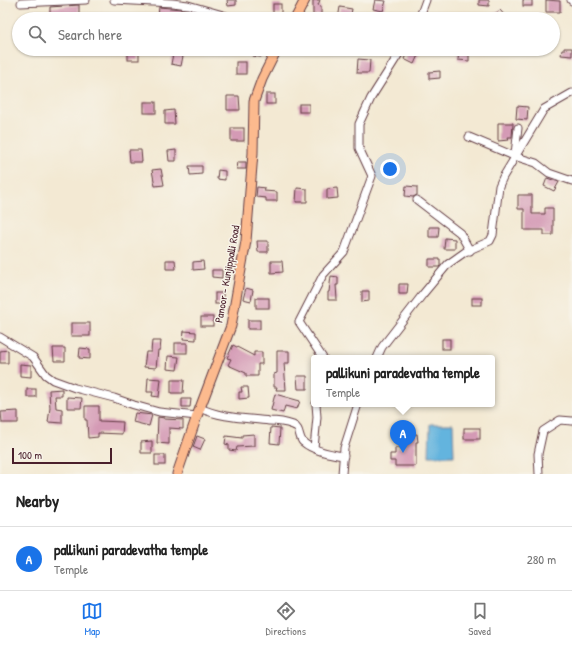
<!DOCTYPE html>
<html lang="en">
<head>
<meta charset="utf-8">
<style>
	body { margin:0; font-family:"Patrick Hand",sans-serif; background:#f6f6f6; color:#222 }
	.scale { position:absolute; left:12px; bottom:10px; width:100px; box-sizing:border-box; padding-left:4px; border:2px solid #4a1f2b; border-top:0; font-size:11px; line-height:14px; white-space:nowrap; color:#4a1f2b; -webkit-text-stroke:3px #f7f3e8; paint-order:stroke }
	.you { position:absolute; left:390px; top:169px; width:14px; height:14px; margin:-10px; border:3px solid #fff; border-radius:50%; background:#1a73e8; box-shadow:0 0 0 6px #1a73e833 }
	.badge { display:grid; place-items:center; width:26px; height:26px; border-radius:50%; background:#1a73e8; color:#fff; font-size:13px; font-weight:700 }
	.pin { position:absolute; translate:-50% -33px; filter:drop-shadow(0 1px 2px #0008) }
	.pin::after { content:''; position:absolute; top:21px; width:14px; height:12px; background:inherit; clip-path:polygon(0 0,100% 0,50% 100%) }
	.popup { position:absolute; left:311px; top:355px; width:184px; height:52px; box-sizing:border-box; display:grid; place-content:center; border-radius:4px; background:#fff; filter:drop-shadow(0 1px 3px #0005); font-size:13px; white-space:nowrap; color:#767676 }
	.popup b { font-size:15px; color:#222 }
	.popup::after { content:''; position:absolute; left:50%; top:100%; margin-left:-8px; border:8px solid transparent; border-top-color:#fff }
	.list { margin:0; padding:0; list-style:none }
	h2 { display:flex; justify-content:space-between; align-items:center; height:52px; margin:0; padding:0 16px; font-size:17px }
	h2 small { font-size:13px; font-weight:400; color:#767676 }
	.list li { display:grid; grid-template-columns:26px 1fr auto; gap:12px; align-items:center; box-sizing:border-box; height:64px; padding:0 16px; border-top:1px solid #e0e0e0 }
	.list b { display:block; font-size:15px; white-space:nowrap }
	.list p { margin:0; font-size:13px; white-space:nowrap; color:#767676 }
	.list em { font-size:13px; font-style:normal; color:#767676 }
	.icon { flex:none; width:22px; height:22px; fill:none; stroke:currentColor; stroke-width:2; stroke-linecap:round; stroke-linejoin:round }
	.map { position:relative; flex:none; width:572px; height:474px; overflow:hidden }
	.search { position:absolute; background:#fff; box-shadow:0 1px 3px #0004; left:12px; right:12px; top:12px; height:44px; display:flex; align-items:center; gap:10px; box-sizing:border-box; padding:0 14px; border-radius:22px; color:#767676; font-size:15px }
	.sheet { height:116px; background:#fff }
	nav { display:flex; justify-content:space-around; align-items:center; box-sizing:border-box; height:56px; border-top:1px solid #e0e0e0; background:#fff; font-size:11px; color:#767676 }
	nav a { display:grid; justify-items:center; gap:2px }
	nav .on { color:#1a73e8 }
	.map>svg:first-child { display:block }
</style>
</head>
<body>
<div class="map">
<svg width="572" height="474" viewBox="0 0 572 474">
	<rect width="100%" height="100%" fill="#f7f3e8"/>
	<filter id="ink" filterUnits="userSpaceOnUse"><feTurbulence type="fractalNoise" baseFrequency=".025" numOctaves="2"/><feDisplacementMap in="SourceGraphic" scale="8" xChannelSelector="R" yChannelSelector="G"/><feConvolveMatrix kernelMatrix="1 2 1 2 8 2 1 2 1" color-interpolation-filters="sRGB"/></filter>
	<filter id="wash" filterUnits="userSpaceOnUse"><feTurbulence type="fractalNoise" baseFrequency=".012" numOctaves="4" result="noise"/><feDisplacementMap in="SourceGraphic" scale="16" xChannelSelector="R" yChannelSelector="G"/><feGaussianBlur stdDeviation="0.9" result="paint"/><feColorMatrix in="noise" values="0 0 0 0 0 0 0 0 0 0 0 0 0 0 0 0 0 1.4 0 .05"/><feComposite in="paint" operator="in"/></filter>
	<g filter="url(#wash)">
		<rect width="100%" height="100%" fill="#f3e9d3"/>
		<polygon fill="#63b4de" stroke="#566a84" points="430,424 453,424 454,456 429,456"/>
		<g id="blocks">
			<g fill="#d49ab5">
				<polygon points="227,0 236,0 236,5 228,6"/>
				<polygon points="313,0 320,0 318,5 321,6 321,15 315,15 314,17 313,17"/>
				<polygon points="375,0 386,1 383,11 373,9"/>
				<polygon points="479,0 489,0 489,6 479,5"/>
				<rect x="523" y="0" width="9" height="6"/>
				<polygon points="546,0 560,1 560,12 546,12"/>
				<rect x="273" y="4" width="8" height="10"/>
				<polygon points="79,5 79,17 50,18 50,7"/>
				<polygon points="159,7 182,9 182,17 158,17"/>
				<polygon points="340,7 352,9 350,19 338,19"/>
				<polygon points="500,10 506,17 502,19 488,19"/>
				<polygon points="564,48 572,48 572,56 561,55 562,50 564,50"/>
				<polygon points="253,49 262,49 261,57 253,56"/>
				<polygon points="409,49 415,49 420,51 414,64 404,59"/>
				<rect x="128" y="50" width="11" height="10"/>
				<polygon points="459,51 469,51 469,61 458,60"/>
				<polygon points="173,54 183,56 181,66 171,64"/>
				<polygon points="358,59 370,60 369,73 357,73"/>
				<rect x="236" y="62" width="10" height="12"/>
				<polygon points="440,71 440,78 429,79 429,72"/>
				<rect x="266" y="94" width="9" height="10"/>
				<polygon points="227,96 239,96 240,110 227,110"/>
				<rect x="144" y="102" width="12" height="11"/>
				<rect x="299" y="104" width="10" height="8"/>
				<polygon points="517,106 528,107 527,120 516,119"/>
				<polygon points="174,110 175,124 165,124 165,111"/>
				<polygon points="498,123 513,123 512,137 508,137 509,140 498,141"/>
				<rect x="231" y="128" width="13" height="13"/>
				<polygon points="129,150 141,150 142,162 130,162"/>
				<polygon points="176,150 176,161 169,161 168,151"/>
				<polygon points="238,162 246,162 246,169 237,169"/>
				<polygon points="189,166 202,166 202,174 190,175"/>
				<polygon points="161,169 164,185 155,186 152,170"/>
				<polygon points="218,170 225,171 225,180 217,179"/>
				<polygon points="547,178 559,182 554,191 544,186"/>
				<polygon points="406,186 417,187 417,195 413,197 405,196"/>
				<polygon points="257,187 265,188 264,191 277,192 277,201 266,201 266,198 256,197"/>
				<polygon points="297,188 307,189 307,202 296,202"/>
				<polygon points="337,188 338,198 327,199 327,189"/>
				<polygon points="518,195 532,195 532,214 545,214 545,208 553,208 553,235 544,235 544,230 524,230 524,209 518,209"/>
				<polygon points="429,227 439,227 438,237 429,237"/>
				<polygon points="445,238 455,239 455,249 444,249"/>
				<polygon points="257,241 268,241 268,252 258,252"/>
				<polygon points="429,259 440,259 440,266 439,267 429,267"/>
				<polygon points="166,260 175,260 176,269 166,269"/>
				<polygon points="203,261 204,269 193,270 193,262"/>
				<polygon points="271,261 282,261 283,272 271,273"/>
				<polygon points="212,270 222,270 222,278 212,277"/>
				<polygon points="331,276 338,277 338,285 336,285 337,300 328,300 328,292 329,292"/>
				<polygon points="399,284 408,284 407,294 399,294"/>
				<polygon points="246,288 253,290 251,301 243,299"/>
				<polygon points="362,291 369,291 369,301 362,302"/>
				<rect x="215" y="293" width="8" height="11"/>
				<rect x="256" y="298" width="13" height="10"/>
				<rect x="472" y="298" width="10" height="7"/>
				<rect x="201" y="317" width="12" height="9"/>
				<rect x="248" y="320" width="12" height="9"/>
				<rect x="71" y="323" width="19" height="13"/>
				<polygon points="184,331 196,332 196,340 183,339"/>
				<rect x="442" y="339" width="8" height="10"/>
				<polygon points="152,341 161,341 160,350 158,350 156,368 144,367 146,352 151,352"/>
				<rect x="175" y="343" width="12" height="10"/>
				<polygon points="233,345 254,356 254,352 262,352 262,364 258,364 258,376 246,376 246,373 228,365 231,359 227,358"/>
				<polygon points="53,348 65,348 65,361 54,361"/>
				<polygon points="80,348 90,349 90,359 79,358"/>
				<polygon points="8,350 8,363 0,363 0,351"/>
				<polygon points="277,351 289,351 289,363 284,363 286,390 276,390 277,387 274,387 274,374 277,373"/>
				<polygon points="168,356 179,357 177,370 167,369"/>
				<polygon points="20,364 31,365 31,377 20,376"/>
				<polygon points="297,376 307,376 307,389 298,389"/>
				<polygon points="148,378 161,379 159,397 152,396 153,392 147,392"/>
				<polygon points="171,380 184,380 183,393 171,393"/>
				<polygon points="241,387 248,387 249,398 239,399 239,392 242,392"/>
				<rect x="27" y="389" width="9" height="8"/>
				<polygon points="62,389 62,396 55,396 56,408 62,409 62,423 48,422 50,408 49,390"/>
				<polygon points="275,394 300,401 297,409 285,406 283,413 271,410"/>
				<polygon points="67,397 82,398 81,408 67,408"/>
				<polygon points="182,399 191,399 190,407 182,407"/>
				<polygon points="85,406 99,406 99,421 123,422 122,434 98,433 98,437 88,438 87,420 85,420"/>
				<polygon points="18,411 18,423 2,423 1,412"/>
				<polygon points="135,413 152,415 149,426 133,422"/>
				<polygon points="158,417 164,418 164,419 183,420 183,429 169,428 169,444 157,443"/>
				<polygon points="271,427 280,428 279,444 270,443"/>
				<rect x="464" y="428" width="16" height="11"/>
				<polygon points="254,434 254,446 237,447 236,451 229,450 229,445 225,444 226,436 242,438 242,435"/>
				<polygon points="417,434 418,442 416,442 416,466 395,466 395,461 390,461 390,454 395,454 395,448 405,448 404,435"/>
				<polygon points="197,436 205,439 200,450 193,447"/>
				<polygon points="152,441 152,453 141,453 141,442"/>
				<rect x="155" y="455" width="10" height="10"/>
			</g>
		</g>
	</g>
	<g filter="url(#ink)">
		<use href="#blocks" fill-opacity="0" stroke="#633d44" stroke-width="1"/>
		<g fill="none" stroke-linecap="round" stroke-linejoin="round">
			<g stroke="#633d44" stroke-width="9">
				<g id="minor">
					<polyline points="114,0 172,3 188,5 237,19"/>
					<polyline points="571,0 572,1"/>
					<polyline points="21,3 86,0"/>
					<polyline points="419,19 426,0"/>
					<polyline points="469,137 514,156 536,163 549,173 572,181"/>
					<polyline points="515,154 518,128"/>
					<polyline points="417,200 460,233 470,251"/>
					<polyline points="0,337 33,357 46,375 53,380 75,388 114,398 134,405 159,412 197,416"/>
					<polyline points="323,358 299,322 323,275 344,252 372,176 359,148 359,124 371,98 402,49"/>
					<polyline points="377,358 382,347 423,294 448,264 465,252 490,241 493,235 499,186 503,177 544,109 572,93"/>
					<path d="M200,408C221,418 245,418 269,421C276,421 285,422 293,425C301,428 298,437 303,442C313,451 331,454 344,456"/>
					<polyline points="314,448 317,417 316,404"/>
					<polyline points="342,474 344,448 358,404"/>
					<polyline points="539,474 538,454 543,431 560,420 572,421"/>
				</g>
			</g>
			<g stroke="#633d44" stroke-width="11">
				<g id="major">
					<polyline points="295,19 305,0"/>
					<polyline points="177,474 197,416 231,326 246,241 253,153 254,101 262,79 277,49"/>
				</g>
			</g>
			<use href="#minor" stroke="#fff" stroke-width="7"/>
			<use href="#major" stroke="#fcba8e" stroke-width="9"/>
		</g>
	</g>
	<g text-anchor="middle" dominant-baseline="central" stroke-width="3" stroke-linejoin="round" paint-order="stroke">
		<g font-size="11" fill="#4a1f2b" stroke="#f7f3e8">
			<text transform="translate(227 274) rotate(-80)">Panoor - Kunjippalli Road</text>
		</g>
	</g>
</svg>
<div class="scale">100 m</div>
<div class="you"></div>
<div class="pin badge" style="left:403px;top:453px">A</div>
<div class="popup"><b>pallikuni paradevatha temple</b>Temple</div>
<div class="search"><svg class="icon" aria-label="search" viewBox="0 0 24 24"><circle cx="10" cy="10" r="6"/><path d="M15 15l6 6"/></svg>Search here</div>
</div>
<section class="sheet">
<h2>Nearby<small></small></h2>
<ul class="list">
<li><span class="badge">A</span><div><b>pallikuni paradevatha temple</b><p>Temple</p></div><em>280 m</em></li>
</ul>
</section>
<nav>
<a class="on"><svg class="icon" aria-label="map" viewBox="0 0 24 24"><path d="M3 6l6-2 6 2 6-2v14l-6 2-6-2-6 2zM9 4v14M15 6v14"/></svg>Map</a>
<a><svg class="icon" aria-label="directions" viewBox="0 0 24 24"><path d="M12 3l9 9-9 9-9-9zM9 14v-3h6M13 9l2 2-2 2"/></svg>Directions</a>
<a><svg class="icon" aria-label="saved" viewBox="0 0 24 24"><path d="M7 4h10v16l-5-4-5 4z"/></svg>Saved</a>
</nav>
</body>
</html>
